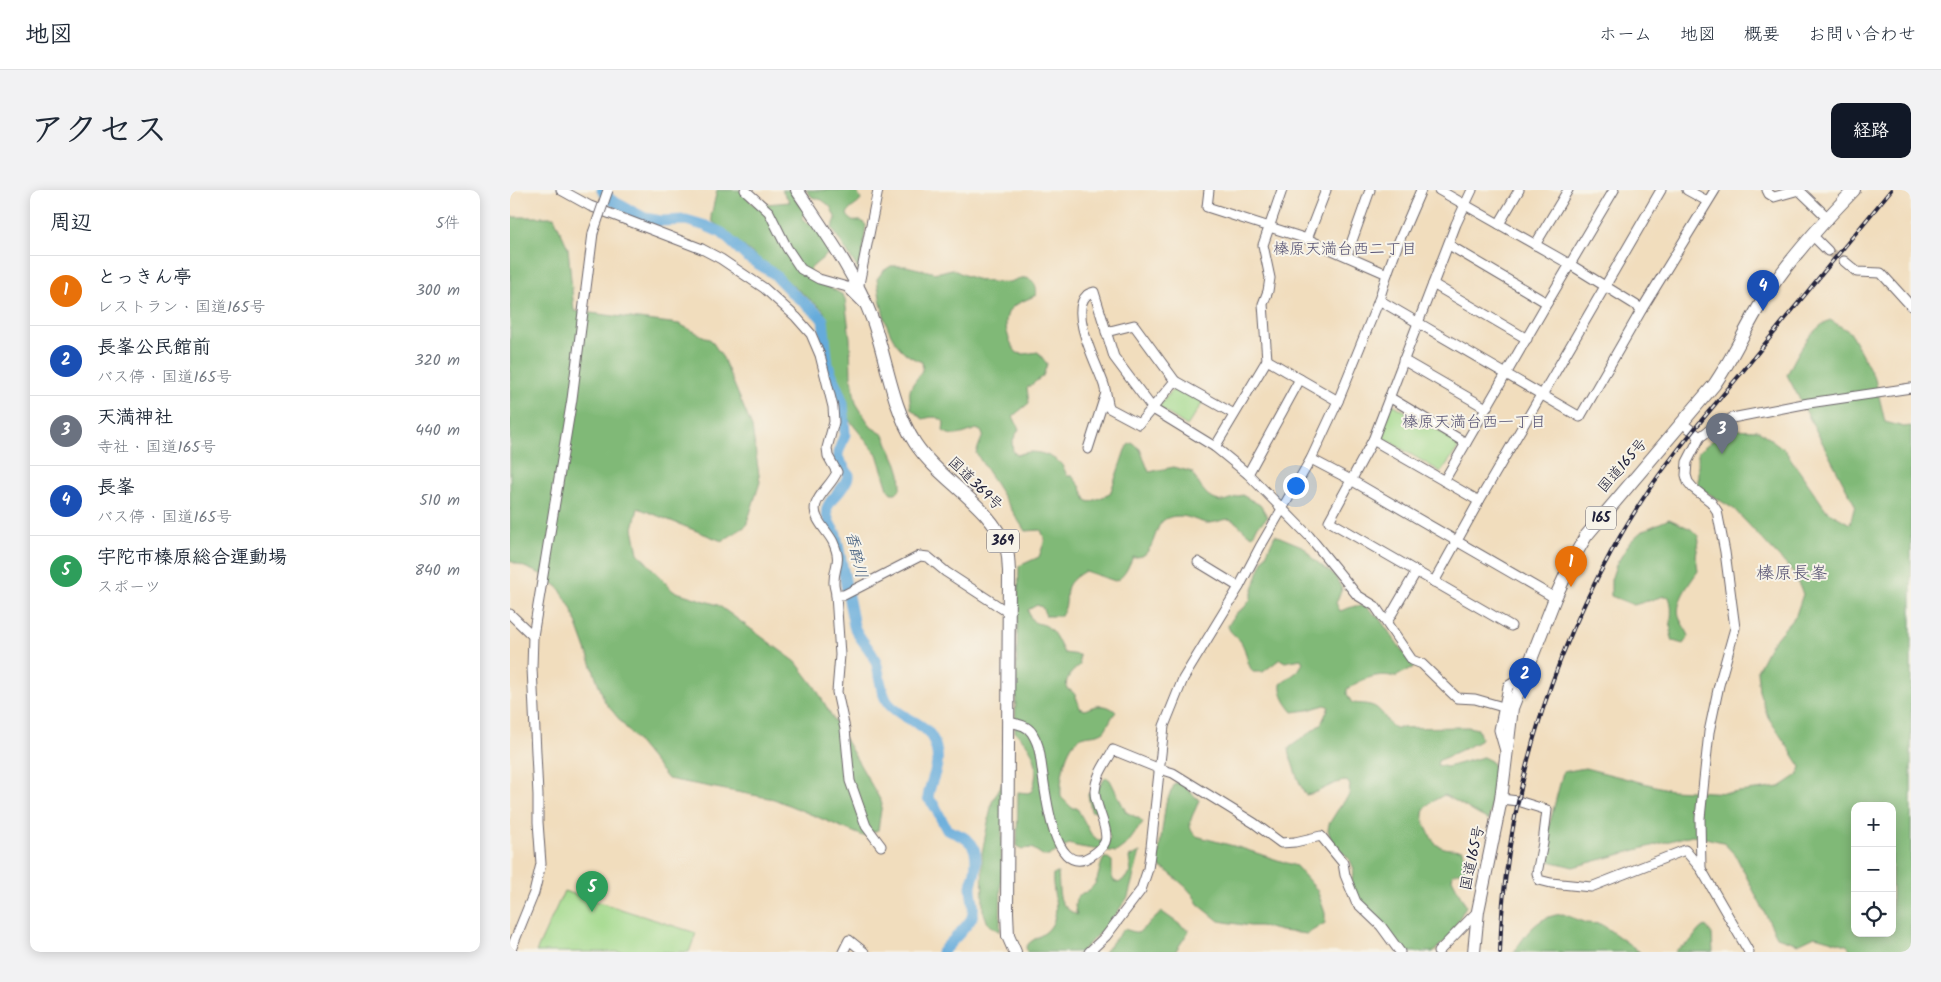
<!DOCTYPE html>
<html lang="ja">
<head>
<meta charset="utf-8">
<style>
	body { margin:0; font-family:Kalam,"Klee One",sans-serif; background:#f2f2f3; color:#1f2937 }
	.controls { position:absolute; right:15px; bottom:15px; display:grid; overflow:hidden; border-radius:10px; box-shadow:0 2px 12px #0003 }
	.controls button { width:45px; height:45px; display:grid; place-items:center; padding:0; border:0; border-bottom:1px solid #e0e1e3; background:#fff; color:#1f2937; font:25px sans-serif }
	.you { position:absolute; left:785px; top:295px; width:18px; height:18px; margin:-12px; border:4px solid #fff; border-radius:50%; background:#1a73e8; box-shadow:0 0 0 8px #1a73e833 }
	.badge { display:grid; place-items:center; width:32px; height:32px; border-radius:50%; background:#111827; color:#fff; font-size:16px; font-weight:700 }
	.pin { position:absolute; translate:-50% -41px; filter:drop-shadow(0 1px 2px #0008) }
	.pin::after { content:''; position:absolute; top:26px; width:18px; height:15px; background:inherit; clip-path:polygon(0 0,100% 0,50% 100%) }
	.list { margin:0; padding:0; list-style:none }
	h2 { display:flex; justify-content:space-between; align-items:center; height:65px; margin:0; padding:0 20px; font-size:21px }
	h2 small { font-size:16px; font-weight:400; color:#747a83 }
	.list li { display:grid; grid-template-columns:32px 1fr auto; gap:15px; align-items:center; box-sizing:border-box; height:70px; padding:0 20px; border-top:1px solid #e0e1e3 }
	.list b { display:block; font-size:19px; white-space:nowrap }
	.list p { margin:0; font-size:16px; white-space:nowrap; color:#747a83 }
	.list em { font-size:16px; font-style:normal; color:#747a83 }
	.icon { flex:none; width:28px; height:28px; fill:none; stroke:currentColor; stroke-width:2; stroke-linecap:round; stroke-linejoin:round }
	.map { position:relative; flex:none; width:1401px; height:762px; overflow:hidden; border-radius:10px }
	header { display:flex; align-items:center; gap:30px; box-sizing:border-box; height:70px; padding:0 25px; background:#fff; border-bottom:1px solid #e0e1e3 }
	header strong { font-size:24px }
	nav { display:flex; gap:28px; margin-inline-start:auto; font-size:18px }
	.intro { display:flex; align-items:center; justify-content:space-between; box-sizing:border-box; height:120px; padding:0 30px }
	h1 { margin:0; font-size:35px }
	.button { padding:12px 22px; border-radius:10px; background:#111827; color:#fff; font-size:18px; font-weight:700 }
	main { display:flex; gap:30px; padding:0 30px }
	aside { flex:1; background:#fff; border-radius:10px; box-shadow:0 2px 12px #0003 }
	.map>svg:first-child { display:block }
</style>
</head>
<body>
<header>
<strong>地図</strong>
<nav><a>ホーム</a><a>地図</a><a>概要</a><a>お問い合わせ</a></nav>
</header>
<div class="intro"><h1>アクセス</h1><a class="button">経路</a></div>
<main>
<aside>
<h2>周辺<small>5件</small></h2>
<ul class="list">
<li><span class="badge" style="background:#e8710a">1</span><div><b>とっきん亭</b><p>レストラン · 国道165号</p></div><em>300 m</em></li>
<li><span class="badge" style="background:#1a4fb4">2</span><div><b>長峯公民館前</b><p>バス停 · 国道165号</p></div><em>320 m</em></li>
<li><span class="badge" style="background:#6b7280">3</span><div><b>天満神社</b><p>寺社 · 国道165号</p></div><em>440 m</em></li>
<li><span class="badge" style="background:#1a4fb4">4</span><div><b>長峯</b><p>バス停 · 国道165号</p></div><em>510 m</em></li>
<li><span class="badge" style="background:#2e9e5b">5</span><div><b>宇陀市榛原総合運動場</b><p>スポーツ</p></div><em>840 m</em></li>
</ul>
</aside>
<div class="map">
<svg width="1401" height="762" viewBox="0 0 1401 762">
	<rect width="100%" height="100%" fill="#f7f3e8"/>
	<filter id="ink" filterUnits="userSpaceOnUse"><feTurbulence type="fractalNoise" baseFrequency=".02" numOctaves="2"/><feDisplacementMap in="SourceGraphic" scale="10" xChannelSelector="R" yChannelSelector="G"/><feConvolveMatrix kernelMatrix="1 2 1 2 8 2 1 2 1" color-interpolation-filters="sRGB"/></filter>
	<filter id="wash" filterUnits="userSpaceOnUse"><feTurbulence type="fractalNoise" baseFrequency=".0096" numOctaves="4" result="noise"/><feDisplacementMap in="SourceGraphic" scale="20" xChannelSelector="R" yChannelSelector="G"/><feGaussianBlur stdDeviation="1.12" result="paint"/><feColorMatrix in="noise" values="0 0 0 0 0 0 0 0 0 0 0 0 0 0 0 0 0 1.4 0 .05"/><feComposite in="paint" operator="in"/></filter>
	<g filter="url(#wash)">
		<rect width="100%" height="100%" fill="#f1ddbd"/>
		<g fill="#a1d98b" stroke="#627e63">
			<polygon points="666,196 694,211 677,236 648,217"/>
			<polygon points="881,213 951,254 931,282 870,246"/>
			<polygon points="54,701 186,743 179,762 26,762"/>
		</g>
		<g fill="#80b977" stroke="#516e59" fill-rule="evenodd">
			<polygon points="207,0 230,0 244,15 280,12 272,0 280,0 296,22 293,26 293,31 306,36 321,61 301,78 298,85 333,105 335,109 340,148 341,188 346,213 361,237 374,245 387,274 390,284 391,294 390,299 386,303 381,303 378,299 367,264 339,230 332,204 321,171 315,125 313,120 202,31 201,26"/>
			<path d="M296,0H346L351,10C347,16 340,17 337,24C339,31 345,31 352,31L356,35L350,82L322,38L326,29L320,16L312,10L302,7Z"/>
			<polygon points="0,27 44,27 58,58 64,121 169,134 201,150 213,168 242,237 250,292 236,336 212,351 128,318 123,338 128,363 163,401 208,415 286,472 305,497 372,613 368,640 353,646 264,609 158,589 95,512 61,418 49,398 31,384 0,371"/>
			<path d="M381,76H396L426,83L442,79C460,89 479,94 499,92C504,91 510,87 515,88C524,88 528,98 526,105C519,109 511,111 504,116C489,126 498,152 507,163L514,164L528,162L537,174L533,186L517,198L519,213L503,226L509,239L502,252L503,262L508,265C521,259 537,263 549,272C553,275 555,281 557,286H562L570,296L576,310L580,312L600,304L615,260L618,255L622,253L630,259L639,282L664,277L682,282C687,291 696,309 709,311C716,312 725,307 732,305L750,315L758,327L747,337L743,346C734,343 730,334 722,330C717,327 704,334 696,333C687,331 678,326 670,326C647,326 649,339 641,356C639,359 637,363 634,365C631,367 626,367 623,367C618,377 615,387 605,391L575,381C545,398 564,406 551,426H536L532,417L527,415L518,420C523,440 530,429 540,439C546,445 550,455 554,463L569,465L570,475C562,482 554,488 557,499C566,501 567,510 570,518L575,520C585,515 597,513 606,522C601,527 597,538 594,541C586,547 576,543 568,549C554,560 550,591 551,607L562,618H567L581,644L589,651L600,649L593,623L581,621L578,604L587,599L596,587L600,590L616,622L630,629L633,632L618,653L606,662C590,659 574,659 559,654L539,666H534L522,658L512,659L507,656L508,602L518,603L522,601C531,574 524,560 505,542L509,376L529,367L535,350L531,340L515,341L466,263L473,245L471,241L466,239C455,243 444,249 433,241L434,232C427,225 421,227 413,229L401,219C401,213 398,204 401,198C404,189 415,184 412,172C377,161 372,121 367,89L373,81Z"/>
			<path d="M1320,130L1340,142L1365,189L1375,232L1394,237L1401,236V762H1342L1337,755L1305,746L1288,754L1267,747L1226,666L1213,652L1182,645L1063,677L1039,671L1037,644L1053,582L1075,578L1161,600L1221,603L1270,597L1288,585L1291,577L1258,527L1249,501L1247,481L1261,454L1286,425L1293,404L1283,382L1224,319L1188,297V262L1217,239L1248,240L1274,259L1317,321L1340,334L1345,315L1277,185C1287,164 1299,140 1320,130ZM1345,616H1382V743H1345Z"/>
			<path d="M1159,329L1181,339L1188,346L1189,351L1186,366L1188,381C1180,393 1163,413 1170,429C1172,435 1177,440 1179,446L1173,454L1163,451C1157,438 1165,421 1159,407L1154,406L1124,415L1101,406V390L1106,375L1120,352L1132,341Z"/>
			<path d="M765,345L794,357L802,368L825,386L832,399L826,413L830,421L845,416H855L869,428L904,477L885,487C868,482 852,489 837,499V504L842,513C850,514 863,513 869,520C876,526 877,534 885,538L958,537L968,539L971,548L968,552L928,571L927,575L937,577L973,567L981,571L986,580L979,630C963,623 950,612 934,605C915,615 907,620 918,641C920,645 923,652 926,654C933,660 945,659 953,660L957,679L943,684L942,689L956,716L938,749L923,762H896L872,733L849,711L841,694L844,679L840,670L821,650L818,640L819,634L827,621L839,605L840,595L837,591C823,591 810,603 796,605C790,597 779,567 779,558L811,534L819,517L815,515L798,520L783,522C776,514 770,505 771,494L788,481L793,473L791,469L775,472L770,469L753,482H743C736,473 737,461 731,452C726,445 720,444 718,436L726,423L734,418L740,410L749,380Z"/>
			<polygon points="493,592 490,742 478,734 473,720 472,663 482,612"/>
			<path d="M665,593H670L689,610C685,624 673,635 686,646L731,658L786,676L807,700L815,723V733L797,744L771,741L750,736H740L709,731L688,714L683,705L676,697L656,680L647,676L656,612Z"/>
			<path d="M630,662L618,707L603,728L571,762H517L516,757C521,749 531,747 538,740C553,724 541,702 543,684L548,683C550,705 546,714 567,725C560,702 574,708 584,695C589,689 589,676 594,668H598L602,671V687L604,691L609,693L621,683L619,667Z"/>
			<polygon points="652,722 679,741 665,762 594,762 614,739 628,743"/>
			<path d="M1053,724L1076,733L1091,734L1130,762H1004C1017,743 1027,726 1053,724Z"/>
			<path d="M1196,736L1202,744L1203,762H1165C1168,757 1173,757 1178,753C1186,747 1186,739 1196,736Z"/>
		</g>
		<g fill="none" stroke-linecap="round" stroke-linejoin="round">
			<path stroke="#65abdb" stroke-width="11" d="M92,0L101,10L135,28L151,31L176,30L196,36L212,43L237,67L263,83L282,103L308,124L313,130L318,175L333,213L335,244L328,263V268L339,285C328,315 303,309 326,344L344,436C349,450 361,458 366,472C370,484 370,502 378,513C395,534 422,529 427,563C430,578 419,593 418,608L424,615L437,640C461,648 469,655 465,682C464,687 461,692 461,697C461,708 466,716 462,727C460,734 438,755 432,762"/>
		</g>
	</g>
	<g filter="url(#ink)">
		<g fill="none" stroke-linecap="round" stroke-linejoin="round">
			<polyline stroke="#c8b8a3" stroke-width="9" stroke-dasharray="9 4.5" stroke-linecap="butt" points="1318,61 1334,71"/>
			<g stroke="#6a6368" stroke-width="11">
				<g id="minor">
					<path d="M51,0L80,16L192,59L211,69L254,98L286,127L301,144L310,165L323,217L324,232L317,258L318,266L327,282C322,294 310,302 306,314C301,328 318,341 323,352C333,374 323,376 324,394C324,397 326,402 326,405H334L410,366L418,367L436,382L499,423"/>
					<polyline points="235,0 259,22 277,58 291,79 309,89 337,97 353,113"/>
					<polyline points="699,0 697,17 797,49 877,84"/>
					<polyline points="929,0 1061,75 1132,119"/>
					<polyline points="962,0 946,34 863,250 819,331 1001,436"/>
					<polyline points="1177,0 1197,11"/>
					<polyline points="1257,0 1259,4 1264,7 1289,0 1318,28"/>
					<polyline points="989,34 1009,0"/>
					<polyline points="1302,45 1318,61"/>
					<polyline points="797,49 816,0"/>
					<polyline points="939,55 1037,113"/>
					<polyline points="1025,55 1058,0"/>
					<polyline points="837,65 860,0"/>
					<polyline points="1334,71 1347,82 1371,83 1401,116"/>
					<polyline points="923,94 1017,149"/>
					<polyline points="348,99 368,0"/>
					<polyline points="869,110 1070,227 1132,119 1205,0"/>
					<polyline points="596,142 624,135 665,191 724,224"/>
					<polyline points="757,170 828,211"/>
					<polyline points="893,170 976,218"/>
					<path d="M665,191L629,234L599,218C597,210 596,202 594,195C588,176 558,122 577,105C579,103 582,103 584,102L604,167L643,219L705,257L738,284L799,346L847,405L865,416L902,470L912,474L947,508L965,509L993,517"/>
					<polyline points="1032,205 1151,0"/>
					<polyline points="879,207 956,253"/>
					<polyline points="1172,233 1190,247"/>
					<polyline points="863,250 969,311"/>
					<polyline points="705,257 757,170 753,114 758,101 760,88 753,55 772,0"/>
					<polyline points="578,259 595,206"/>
					<polyline points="801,269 841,290 1045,408"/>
					<polyline points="738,284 790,189"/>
					<polyline points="934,291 1037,113 1104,0"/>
					<polyline points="688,372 729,397"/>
					<polyline points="924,392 969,311 1031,205"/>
					<polyline points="326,405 330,465 327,502 335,539 340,591 356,636 371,656"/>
					<polyline points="0,424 23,446"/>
					<polyline points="877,432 906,382"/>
					<path d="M499,532C507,534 517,535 522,543C525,548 528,554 529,560C534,580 538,682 575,669C582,666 592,659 595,652C600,640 584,615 585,601C586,585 596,573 603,560L650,579L663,583L744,633L771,653L785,652L811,646L833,673L835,685L846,712L871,736L890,762"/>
					<polyline points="995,561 989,540 997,502 998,496 1014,486"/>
					<polyline points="991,609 1008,611 1037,620 1033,653 1027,683 1029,690 1041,693 1081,697 1175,660 1191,679 1239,762"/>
					<polyline points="1191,679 1190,628 1199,542 1209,495 1225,438 1215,362 1207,321 1201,312 1183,298 1178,292 1176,285 1177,272 1190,247 1201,239 1222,228 1299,213 1401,198"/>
					<polyline points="0,762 24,703 31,674 28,632 28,605 22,478 23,446 62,209 83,43"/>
					<polyline points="333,762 339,750 354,762"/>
					<polyline points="579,762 596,746 631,700 638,679 641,657 654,536 673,489 729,397 750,357 801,269 828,211 869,110 877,84 889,51 911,0"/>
					<polyline points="928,762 968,721"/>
				</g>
			</g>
			<g stroke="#6a6368" stroke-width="14">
				<g id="highway">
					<path d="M287,0C315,42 345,83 363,131C377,171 382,217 405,253C430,291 481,315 496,358C499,365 498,373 499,381L497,722L498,746L505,762"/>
					<path d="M964,762L968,721L991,609L1002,518L1045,408L1064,367L1076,346L1204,195C1225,165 1238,132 1258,102C1283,65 1313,32 1344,0"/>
				</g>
			</g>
			<use href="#minor" stroke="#fff" stroke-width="9"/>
			<use href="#highway" stroke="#fff" stroke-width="12"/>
			<g stroke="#22223b" stroke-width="4">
				<path id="rail" d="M990,762C995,597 1049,435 1140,298C1168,257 1201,219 1233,181C1282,120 1332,60 1381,0"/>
			</g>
			<use href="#rail" stroke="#f7f3e8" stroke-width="2" stroke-dasharray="5.5" stroke-linecap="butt"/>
			<g stroke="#6a6368" stroke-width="11" stroke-linecap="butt">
				<polyline id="minor-bridge" points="83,43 98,0"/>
			</g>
			<use href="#minor-bridge" stroke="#fff" stroke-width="9"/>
		</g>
	</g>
	<g text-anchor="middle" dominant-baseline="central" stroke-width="4" stroke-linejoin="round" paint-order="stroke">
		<g fill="#f7f3e8" stroke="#62616f" stroke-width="1">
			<rect x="1076" y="316.5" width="30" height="23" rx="4"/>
			<rect x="477" y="339.5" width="32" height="23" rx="4"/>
		</g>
		<g font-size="14" font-weight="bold" fill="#22223b">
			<text x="1091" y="328">165</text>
			<text x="493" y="351">369</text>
		</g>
		<g font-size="15" fill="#22223b" stroke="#f7f3e8">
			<text transform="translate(1113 276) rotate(-49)">国道165号</text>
			<text transform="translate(465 294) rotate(44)">国道369号</text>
			<text transform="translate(963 668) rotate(-78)">国道165号</text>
		</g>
		<g font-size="16" fill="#585474" stroke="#f7f3e8">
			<text x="835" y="59">榛原天満台西二丁目</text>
			<text x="964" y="232">榛原天満台西一丁目</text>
		</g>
		<g font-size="16" font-style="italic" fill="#3d597b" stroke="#f7f3e8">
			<text transform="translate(346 365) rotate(77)">香酔川</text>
		</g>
		<g font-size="18" fill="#585474" stroke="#f7f3e8">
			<text x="1282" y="384">榛原長峯</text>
		</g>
	</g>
</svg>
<div class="controls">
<button>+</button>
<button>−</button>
<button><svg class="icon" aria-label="locate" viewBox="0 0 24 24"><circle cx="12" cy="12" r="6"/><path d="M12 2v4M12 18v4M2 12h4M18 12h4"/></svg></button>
</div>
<div class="you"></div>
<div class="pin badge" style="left:1061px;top:397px;background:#e8710a">1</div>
<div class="pin badge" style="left:1015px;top:509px;background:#1a4fb4">2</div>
<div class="pin badge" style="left:1212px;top:264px;background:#6b7280">3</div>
<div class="pin badge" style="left:1253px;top:121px;background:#1a4fb4">4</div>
<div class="pin badge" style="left:82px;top:722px;background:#2e9e5b">5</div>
</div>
</main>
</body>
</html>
